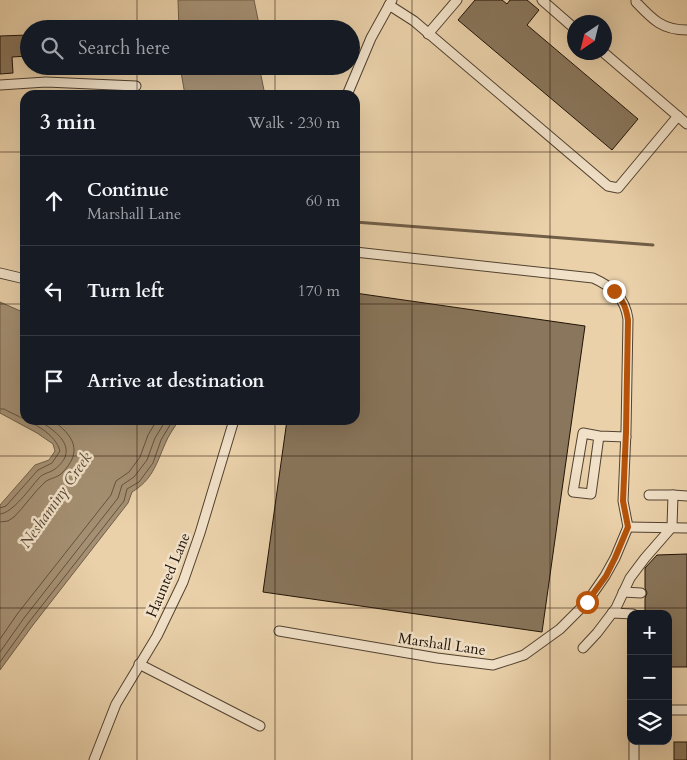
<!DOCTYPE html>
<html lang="en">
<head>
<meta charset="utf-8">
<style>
	body { margin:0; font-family:Cardo,serif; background:#242831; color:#f1f3f6 }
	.controls { position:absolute; right:15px; bottom:15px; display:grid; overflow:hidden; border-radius:10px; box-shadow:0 5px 20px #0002 }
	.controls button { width:45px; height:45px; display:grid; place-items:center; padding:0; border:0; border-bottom:1px solid #363941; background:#171b24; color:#f1f3f6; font:25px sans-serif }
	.compass { position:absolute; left:567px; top:15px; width:45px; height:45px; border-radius:50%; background:#171b24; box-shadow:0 5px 20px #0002; rotate:215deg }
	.stop { position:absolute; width:15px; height:15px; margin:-11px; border:4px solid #b45309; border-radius:50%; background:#fff }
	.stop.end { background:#b45309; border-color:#fff; box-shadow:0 1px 5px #0008 }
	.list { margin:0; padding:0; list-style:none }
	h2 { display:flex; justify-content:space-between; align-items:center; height:65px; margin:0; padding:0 20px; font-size:21px }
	h2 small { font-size:16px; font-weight:400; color:#9ea1a6 }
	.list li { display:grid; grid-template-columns:32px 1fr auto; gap:15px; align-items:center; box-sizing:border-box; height:90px; padding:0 20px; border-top:1px solid #363941 }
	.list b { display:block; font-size:19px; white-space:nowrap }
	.list p { margin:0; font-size:16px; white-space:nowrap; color:#9ea1a6 }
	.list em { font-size:16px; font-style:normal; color:#9ea1a6 }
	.icon { flex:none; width:28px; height:28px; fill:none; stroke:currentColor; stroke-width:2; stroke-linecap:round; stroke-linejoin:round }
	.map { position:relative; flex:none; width:687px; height:760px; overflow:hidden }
	.search { position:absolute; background:#171b24; box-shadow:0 5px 20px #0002; left:20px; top:20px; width:340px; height:55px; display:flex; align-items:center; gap:12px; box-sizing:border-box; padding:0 18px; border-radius:28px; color:#9ea1a6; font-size:19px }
	.panel { position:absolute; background:#171b24; box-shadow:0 5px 20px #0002; left:20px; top:90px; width:340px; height:335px; border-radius:15px }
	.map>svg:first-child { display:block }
</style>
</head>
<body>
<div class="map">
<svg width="687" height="760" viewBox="0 0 687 760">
	<rect width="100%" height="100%" fill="#ead1aa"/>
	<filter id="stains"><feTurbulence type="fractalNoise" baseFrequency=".004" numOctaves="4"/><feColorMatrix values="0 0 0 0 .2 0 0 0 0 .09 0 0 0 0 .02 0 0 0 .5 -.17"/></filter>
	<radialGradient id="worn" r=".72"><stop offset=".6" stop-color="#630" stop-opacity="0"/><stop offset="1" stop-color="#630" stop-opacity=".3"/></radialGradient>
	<g fill="#a59073" stroke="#705e48">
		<polygon points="178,0 254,0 260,29 179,29"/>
		<polygon points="180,66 259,66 265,95 185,95"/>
		<path d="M0,302L25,313V420H179C174,428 168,436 165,444C156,465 152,480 132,492L128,503L33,625L0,670V505L35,465L49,460L55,451L53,444L37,433L0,413Z"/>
	</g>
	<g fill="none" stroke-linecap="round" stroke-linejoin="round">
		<g stroke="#62523d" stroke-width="1">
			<path d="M0,409H4C22,419 54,429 60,451L52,463L38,470L6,506L0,508"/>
			<path d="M0,514C13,513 30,488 39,478C43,473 50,473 55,469C81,449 56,430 37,420"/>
			<path d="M0,522L8,521L14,517C25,506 34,492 45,482C50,478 57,478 62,473C84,451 73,435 52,420"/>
			<polyline points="0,639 18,613 111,495 116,481 129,472 140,457 148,435 157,420"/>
			<polyline points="0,652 24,618 118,498 122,485 134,477 147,460 155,438 166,420"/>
			<polyline points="0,662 29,622 124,501 127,489 139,482 153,463 161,440 173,420"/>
		</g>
		<polyline stroke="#705e48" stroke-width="3" points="355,222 653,245"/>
	</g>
	<g fill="#89765c" stroke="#201307">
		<polygon points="475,0 502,0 507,4 510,0 527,0 539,10 527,25 638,119 612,150 458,20"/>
		<polygon points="29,35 29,56 12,57 13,73 0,74 0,36"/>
		<polygon points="355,293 585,326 542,632 263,592 287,420 355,420"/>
		<polygon points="687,554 687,667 668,667 668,614 645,614 645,598 647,593 645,588 645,568 657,555"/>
		<rect x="674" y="742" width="13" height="18"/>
	</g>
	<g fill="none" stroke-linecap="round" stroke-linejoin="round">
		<g stroke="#524230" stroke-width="11">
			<g id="minor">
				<polyline points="542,0 574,28"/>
				<path d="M636,0V2C652,19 662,30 687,30"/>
				<polyline points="389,5 414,21 608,186 618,188 678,116"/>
				<polyline points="428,34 457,0"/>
				<polyline points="603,52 687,124"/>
				<polyline points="0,85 46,82 136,86"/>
				<polyline points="347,95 371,38 392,0"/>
				<polyline points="0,273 25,279"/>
				<polyline points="599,436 583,433 573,492 591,494 599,436 626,437"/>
				<polyline points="673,495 687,496"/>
				<polyline points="628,527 687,528"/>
				<polyline points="623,592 641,593"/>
				<polyline points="612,613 633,614"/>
				<path d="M279,631L437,658L493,665L524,655L560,629L587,602L605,576L615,558L628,527L623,501L626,431L628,319C625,298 613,287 593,278L355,252"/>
				<polyline points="583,648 597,633 616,608 630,578 645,558 672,527 673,495 649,495"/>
				<polyline points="139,664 260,726"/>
				<polyline points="668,710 687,710"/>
				<polyline points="94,760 116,704 157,636 183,582 200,533 234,420"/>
				<polyline points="634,760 634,741"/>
			</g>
		</g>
		<use href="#minor" stroke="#f1e1c8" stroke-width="9"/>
	</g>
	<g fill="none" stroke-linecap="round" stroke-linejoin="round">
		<path stroke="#b45309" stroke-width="6" d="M587,602L606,576L615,558L628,527L623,501L626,432L628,320C626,307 623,300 614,291"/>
	</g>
	<path fill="none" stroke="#201307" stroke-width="1" stroke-opacity="0.55" d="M137,0V29M275,0V29M412,0V760M550,0V760M137,66V95M275,66V95M0,152H25M355,152H687M0,304H25M355,304H687M137,420V760M275,420V760M0,456H687M0,608H687"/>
	<g text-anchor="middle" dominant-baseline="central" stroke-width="5" stroke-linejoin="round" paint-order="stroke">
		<g font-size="15" fill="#201307" stroke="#f1e1c8">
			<text transform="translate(168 575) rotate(-67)">Haunted Lane</text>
			<text transform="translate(442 644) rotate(8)">Marshall Lane</text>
		</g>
		<g font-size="16" font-style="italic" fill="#554532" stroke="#f1e1c8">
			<text transform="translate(56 500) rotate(-55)">Neshaminy Creek</text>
		</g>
	</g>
	<rect width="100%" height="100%" filter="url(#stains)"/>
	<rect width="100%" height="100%" fill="url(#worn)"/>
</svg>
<div class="controls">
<button>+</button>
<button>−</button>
<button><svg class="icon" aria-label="layers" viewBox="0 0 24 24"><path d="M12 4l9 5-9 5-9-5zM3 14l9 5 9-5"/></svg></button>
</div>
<svg class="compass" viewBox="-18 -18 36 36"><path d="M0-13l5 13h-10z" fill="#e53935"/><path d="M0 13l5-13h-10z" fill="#9ea1a6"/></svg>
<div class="stop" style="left:587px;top:602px"></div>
<div class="stop end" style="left:614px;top:291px"></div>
<div class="search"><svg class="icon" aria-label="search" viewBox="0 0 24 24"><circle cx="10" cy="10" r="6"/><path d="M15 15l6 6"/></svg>Search here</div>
<section class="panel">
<h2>3 min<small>Walk · 230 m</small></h2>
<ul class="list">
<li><svg class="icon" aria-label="ahead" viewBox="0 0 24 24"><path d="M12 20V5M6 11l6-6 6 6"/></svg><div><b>Continue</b><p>Marshall Lane</p></div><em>60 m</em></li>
<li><svg class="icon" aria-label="left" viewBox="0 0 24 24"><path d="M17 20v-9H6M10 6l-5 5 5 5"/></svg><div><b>Turn left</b></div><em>170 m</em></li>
<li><svg class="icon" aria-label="arrive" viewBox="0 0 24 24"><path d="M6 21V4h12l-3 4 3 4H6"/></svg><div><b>Arrive at destination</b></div></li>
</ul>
</section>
</div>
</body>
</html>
